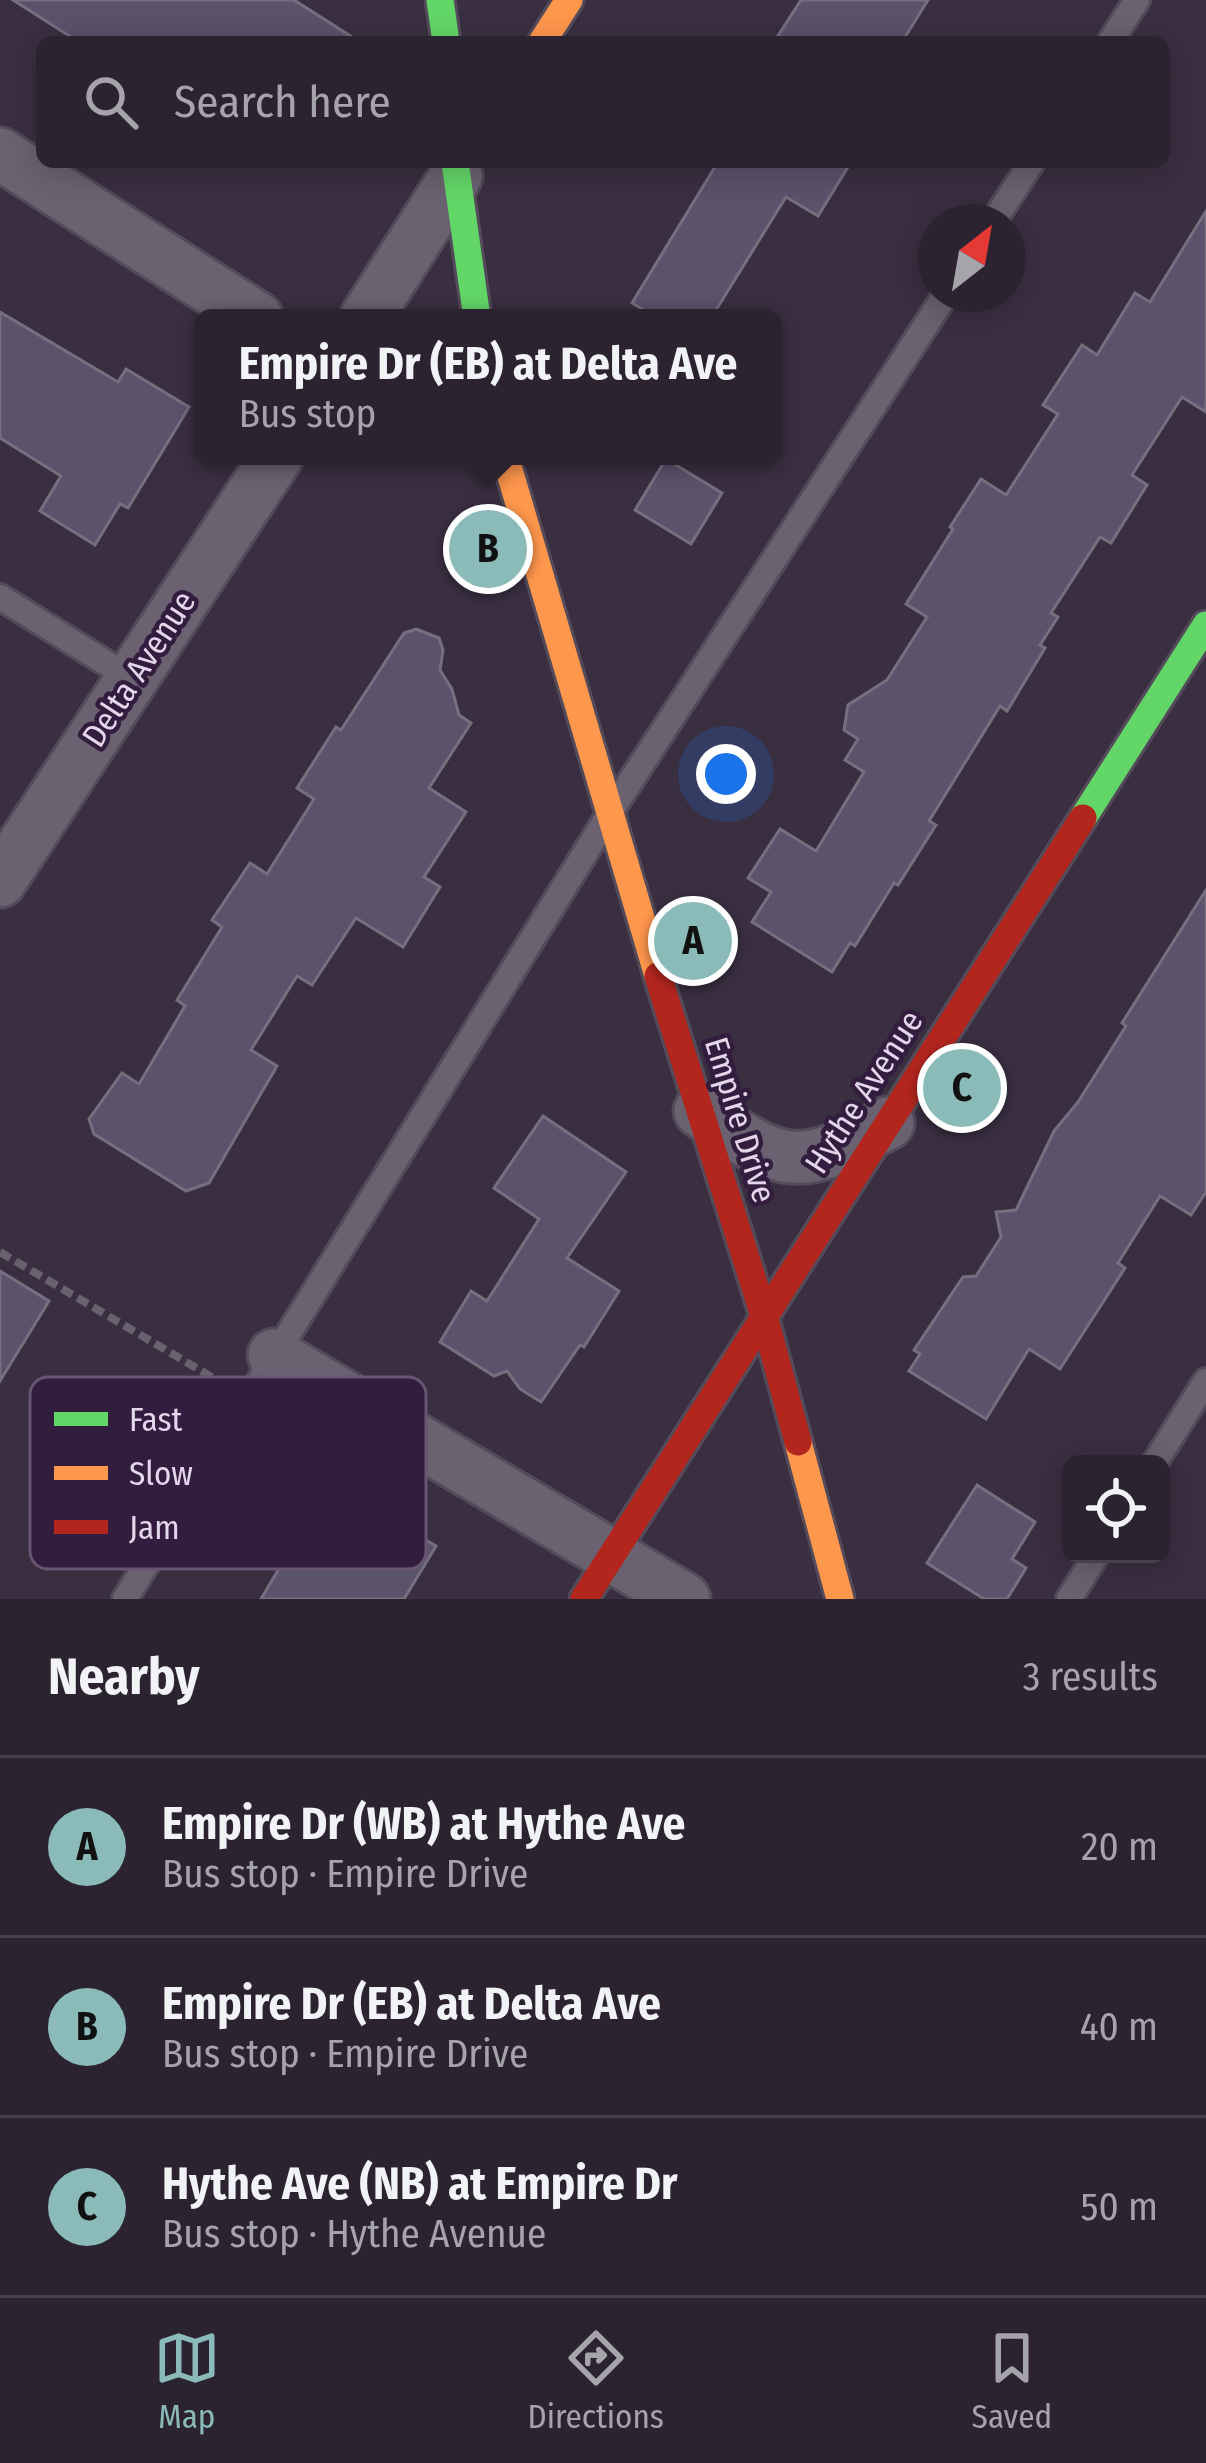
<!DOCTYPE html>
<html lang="en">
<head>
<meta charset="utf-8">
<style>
	body { margin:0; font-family:"Fira Sans Condensed",sans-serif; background:#382f3d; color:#f1f3f6 }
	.controls { position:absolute; right:36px; bottom:36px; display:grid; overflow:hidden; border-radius:18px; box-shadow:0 6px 30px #0003 }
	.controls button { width:108px; height:108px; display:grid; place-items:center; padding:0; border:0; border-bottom:3px solid #48404d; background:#2c2331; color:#f1f3f6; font:60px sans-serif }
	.compass { position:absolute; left:918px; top:204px; width:108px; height:108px; border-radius:50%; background:#2c2331; box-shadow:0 6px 30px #0003; rotate:31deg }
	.you { position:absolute; left:726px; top:774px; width:42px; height:42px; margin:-30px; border:9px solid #fff; border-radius:50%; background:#1a73e8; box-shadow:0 0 0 18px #1a73e833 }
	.badge { display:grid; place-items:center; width:78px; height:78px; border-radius:50%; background:#8bbbb9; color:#111; font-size:39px; font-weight:700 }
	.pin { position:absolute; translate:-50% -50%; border:6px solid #fff; box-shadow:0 3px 12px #0006 }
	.popup { position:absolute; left:194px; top:309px; width:588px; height:156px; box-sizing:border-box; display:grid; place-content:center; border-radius:18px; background:#2c2331; filter:drop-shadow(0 3px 9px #0005); font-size:39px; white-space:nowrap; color:#a6a4ab }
	.popup b { font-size:45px; color:#f1f3f6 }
	.popup::after { content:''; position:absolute; left:50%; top:100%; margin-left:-24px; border:24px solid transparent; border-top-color:#2c2331 }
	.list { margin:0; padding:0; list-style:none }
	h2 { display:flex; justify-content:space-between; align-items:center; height:156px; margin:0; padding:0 48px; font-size:51px }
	h2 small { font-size:39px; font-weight:400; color:#a6a4ab }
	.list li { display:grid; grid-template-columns:78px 1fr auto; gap:36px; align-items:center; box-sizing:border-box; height:180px; padding:0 48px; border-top:3px solid #48404d }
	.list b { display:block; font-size:45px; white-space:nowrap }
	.list p { margin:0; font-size:39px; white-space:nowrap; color:#a6a4ab }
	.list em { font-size:39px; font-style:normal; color:#a6a4ab }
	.icon { flex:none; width:66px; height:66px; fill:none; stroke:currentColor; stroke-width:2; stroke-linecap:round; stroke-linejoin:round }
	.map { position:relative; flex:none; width:1206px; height:1599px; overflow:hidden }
	.search { position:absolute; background:#2c2331; box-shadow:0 6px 30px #0003; left:36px; right:36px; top:36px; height:132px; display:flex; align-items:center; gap:30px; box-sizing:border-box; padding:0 42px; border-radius:18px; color:#a6a4ab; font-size:45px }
	.sheet { height:696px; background:#2c2331 }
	nav { display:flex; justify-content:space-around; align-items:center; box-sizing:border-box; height:168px; border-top:3px solid #48404d; background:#2c2331; font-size:33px; color:#a6a4ab }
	nav a { display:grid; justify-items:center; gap:6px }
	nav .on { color:#8bbbb9 }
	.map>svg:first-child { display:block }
</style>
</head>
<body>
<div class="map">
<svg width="1206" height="1599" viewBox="0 0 1206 1599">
	<rect width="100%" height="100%" fill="#3a2f41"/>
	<g fill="#5b526b" stroke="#756f80" stroke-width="3">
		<polygon points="13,0 294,0 360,42 79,42"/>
		<polygon points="801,0 928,0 902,42 774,42"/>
		<polygon points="718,162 851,162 818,216 786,197 711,318 658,318 632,303"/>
		<polygon points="1206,211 1206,412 1182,397 1132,475 1147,485 1111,543 1100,537 1051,613 1058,617 1040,645 1045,648 1007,711 1000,706 929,821 936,825 898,885 894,883 855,946 850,943 832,972 752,922 771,892 748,878 780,829 816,851 864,772 845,760 858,739 844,730 848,705 887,680 927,617 906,604 953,529 950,527 981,479 1006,495 1058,414 1043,405 1082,345 1097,355 1135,293 1150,302"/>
		<polygon points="0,312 118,382 126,369 189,407 128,508 120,504 95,545 40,511 61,476 0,438"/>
		<polygon points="666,459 722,493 691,544 635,510"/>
		<polygon points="416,629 439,638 443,650 440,670 452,689 459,715 471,723 429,788 466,812 424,877 440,887 403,947 356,918 312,985 297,976 251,1050 277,1066 209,1183 186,1191 94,1134 89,1119 122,1073 139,1084 185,1006 177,1000 222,927 212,920 250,863 267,874 314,799 297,788 336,727 341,730 404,633"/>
		<polygon points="1206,890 1206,1192 1191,1215 1160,1196 1118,1263 1125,1268 1060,1369 1029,1349 986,1419 909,1371 920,1354 914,1350 963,1277 976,1276 1001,1237 996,1212 1016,1210 1054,1131 1078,1102 1126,1026 1122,1023"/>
		<polygon points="543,1116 626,1172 567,1258 619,1291 584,1347 580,1345 541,1402 520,1389 507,1371 494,1376 440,1342 471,1291 487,1301 539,1219 494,1188"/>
		<polygon points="0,1271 49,1301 0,1381"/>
		<polygon points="330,1483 436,1546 404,1599 261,1599"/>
		<polygon points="977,1485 1035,1522 1012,1559 1026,1568 1007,1599 984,1599 927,1563"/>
	</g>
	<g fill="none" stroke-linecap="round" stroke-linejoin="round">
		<g stroke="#544b5a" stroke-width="30">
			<g id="lane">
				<polyline points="1110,42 1137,0"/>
				<polyline points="993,222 1032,162"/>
				<polyline points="0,597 132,679"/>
				<polyline points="1154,1464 1206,1381"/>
				<polyline points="125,1599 608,816 946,294"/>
				<polyline points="1069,1599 1097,1554"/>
			</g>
		</g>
		<g stroke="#544b5a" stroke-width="57">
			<g id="street">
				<polyline points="0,154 257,318"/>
				<polyline points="366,318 456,176"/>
				<polyline points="0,881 277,456"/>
				<path d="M700,1111C783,1168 799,1173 888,1123"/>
				<polyline points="274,1355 684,1599"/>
			</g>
		</g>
		<g stroke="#544b5a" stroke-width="33">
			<g id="fast">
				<polyline points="440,0 446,42"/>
				<polyline points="455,162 477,318"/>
				<polyline points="1083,818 1206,625"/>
			</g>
		</g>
		<g stroke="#544b5a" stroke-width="33">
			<g id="slow">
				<polyline points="542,42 569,0"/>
				<polyline points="505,456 658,976"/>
				<polyline points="798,1442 840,1599"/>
			</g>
		</g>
		<g stroke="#544b5a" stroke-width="33">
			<g id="jam">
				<polyline points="658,976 764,1316 798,1442"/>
				<polyline points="584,1599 1083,818"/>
			</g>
		</g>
		<polyline stroke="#69616d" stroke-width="8" stroke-dasharray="12 6" stroke-linecap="butt" points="0,1252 215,1379"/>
		<use href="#lane" stroke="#6a6270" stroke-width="24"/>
		<use href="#street" stroke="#6a6270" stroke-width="51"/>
		<use href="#fast" stroke="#63d668" stroke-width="27"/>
		<use href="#slow" stroke="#ff974d" stroke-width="27"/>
		<use href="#jam" stroke="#b3261e" stroke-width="27"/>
	</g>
	<g text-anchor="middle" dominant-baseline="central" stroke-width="9" stroke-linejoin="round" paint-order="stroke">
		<g font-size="33" fill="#e3d7ec" stroke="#321d3e">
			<text transform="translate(139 669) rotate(-57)">Delta Avenue</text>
			<text transform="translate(864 1092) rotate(-57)">Hythe Avenue</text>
			<text transform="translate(740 1120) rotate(73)">Empire Drive</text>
		</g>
	</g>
	<rect x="30" y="1377" width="396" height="192" rx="18" fill="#321d3e" stroke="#675572" stroke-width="3"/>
	<rect x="54" y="1412" width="54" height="14" fill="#63d668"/>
	<rect x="54" y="1466" width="54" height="14" fill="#ff974d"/>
	<rect x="54" y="1520" width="54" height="14" fill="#b3261e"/>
	<g font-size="33" fill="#e3d7ec">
		<text x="129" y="1431">Fast</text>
		<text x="129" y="1485">Slow</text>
		<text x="129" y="1539">Jam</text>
	</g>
</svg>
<div class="controls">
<button><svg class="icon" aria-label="locate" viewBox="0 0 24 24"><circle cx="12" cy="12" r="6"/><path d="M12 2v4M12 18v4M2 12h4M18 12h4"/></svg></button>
</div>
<svg class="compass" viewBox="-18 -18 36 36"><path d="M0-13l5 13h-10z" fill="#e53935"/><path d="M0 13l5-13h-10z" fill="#a6a4ab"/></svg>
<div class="you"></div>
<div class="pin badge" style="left:693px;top:941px">A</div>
<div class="pin badge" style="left:488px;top:549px">B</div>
<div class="popup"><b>Empire Dr (EB) at Delta Ave</b>Bus stop</div>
<div class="pin badge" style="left:962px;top:1088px">C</div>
<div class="search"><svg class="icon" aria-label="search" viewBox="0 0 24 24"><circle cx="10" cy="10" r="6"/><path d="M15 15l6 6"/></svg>Search here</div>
</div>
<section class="sheet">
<h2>Nearby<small>3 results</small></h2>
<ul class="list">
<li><span class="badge">A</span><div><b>Empire Dr (WB) at Hythe Ave</b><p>Bus stop · Empire Drive</p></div><em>20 m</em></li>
<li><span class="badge">B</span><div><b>Empire Dr (EB) at Delta Ave</b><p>Bus stop · Empire Drive</p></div><em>40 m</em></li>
<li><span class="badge">C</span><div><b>Hythe Ave (NB) at Empire Dr</b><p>Bus stop · Hythe Avenue</p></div><em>50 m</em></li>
</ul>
</section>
<nav>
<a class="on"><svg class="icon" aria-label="map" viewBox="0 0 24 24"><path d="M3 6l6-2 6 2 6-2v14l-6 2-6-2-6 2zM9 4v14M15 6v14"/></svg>Map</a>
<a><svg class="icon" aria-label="directions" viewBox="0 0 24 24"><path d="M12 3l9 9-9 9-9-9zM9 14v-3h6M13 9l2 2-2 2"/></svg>Directions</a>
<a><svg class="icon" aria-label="saved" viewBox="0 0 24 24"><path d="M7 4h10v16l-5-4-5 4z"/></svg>Saved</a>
</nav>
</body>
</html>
